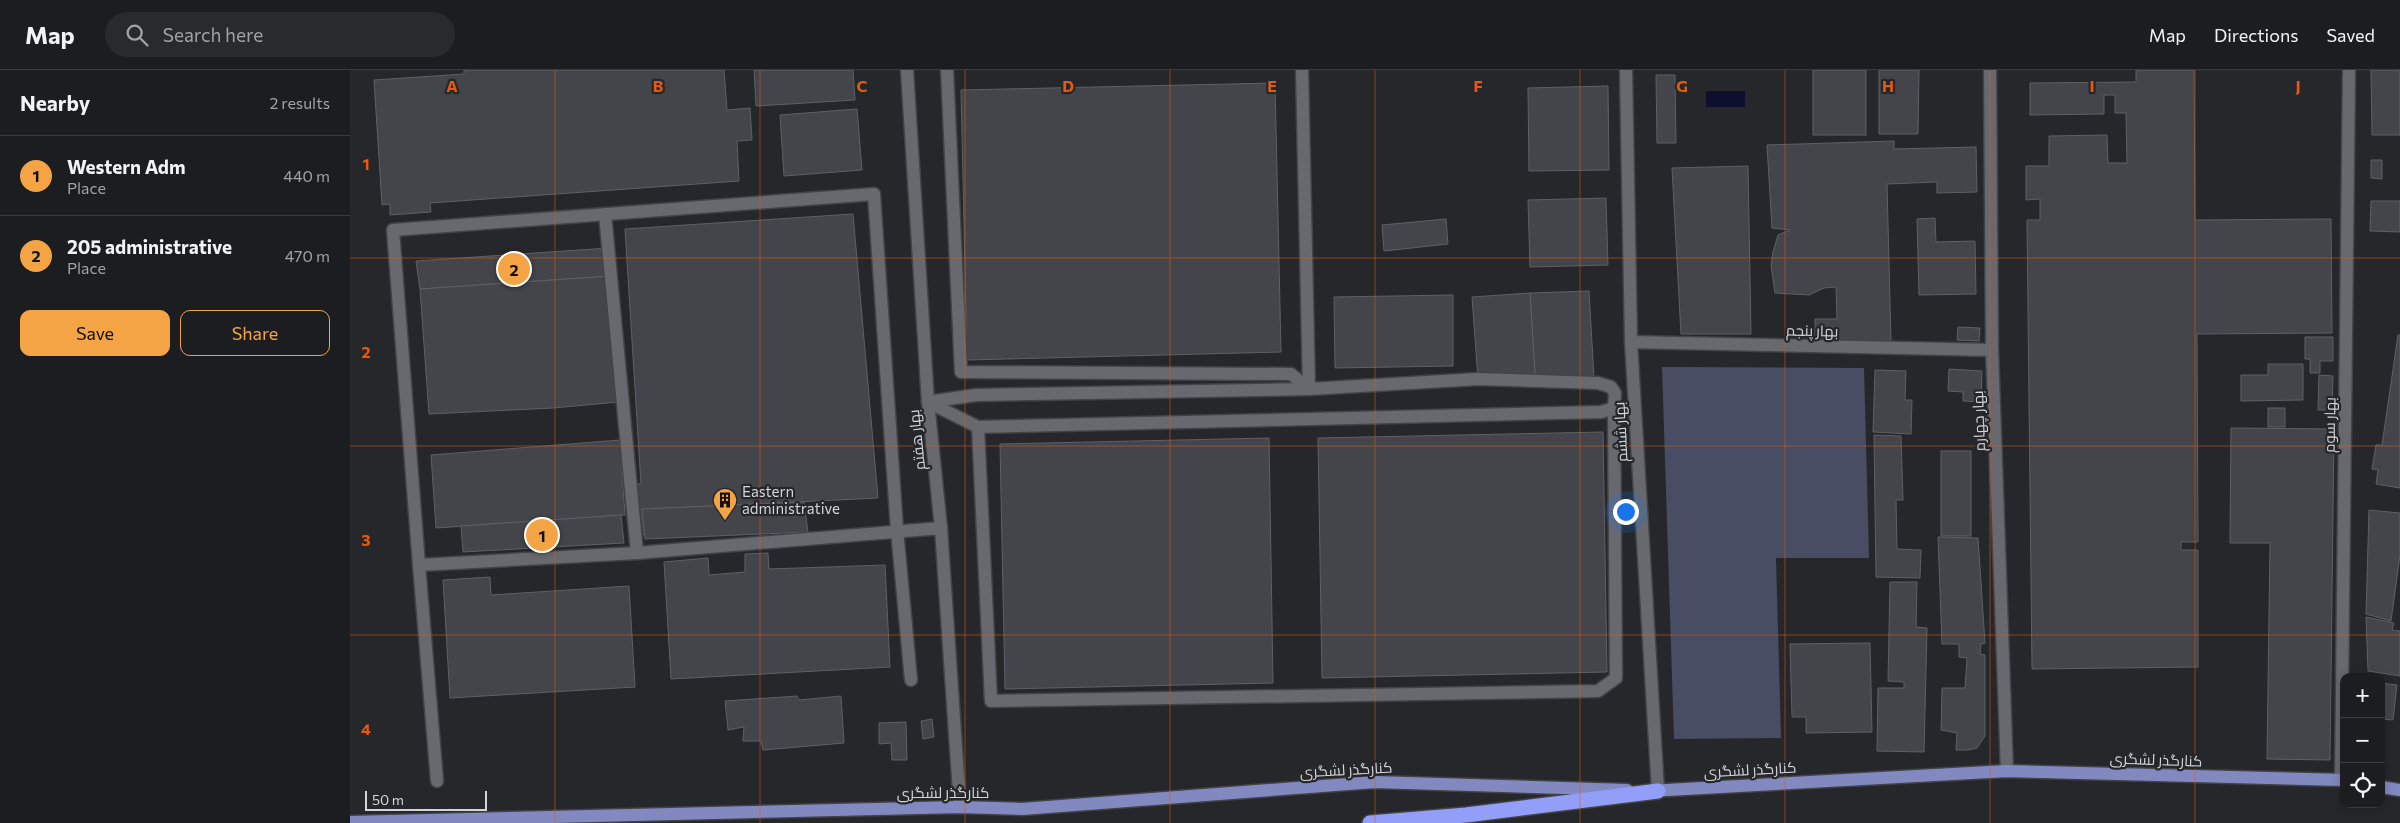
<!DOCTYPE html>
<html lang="en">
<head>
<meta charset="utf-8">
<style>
	body { margin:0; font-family:Commissioner,Cairo,sans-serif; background:#292a2d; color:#f1f3f6 }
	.controls { position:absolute; right:15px; bottom:15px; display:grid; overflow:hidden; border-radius:10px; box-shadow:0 2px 12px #0003 }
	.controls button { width:45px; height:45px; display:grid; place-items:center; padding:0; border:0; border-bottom:1px solid #3a3b3e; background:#1c1d20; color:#f1f3f6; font:25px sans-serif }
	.scale { position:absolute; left:15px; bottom:12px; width:122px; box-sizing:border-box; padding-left:5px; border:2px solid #d4d5d8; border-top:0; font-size:14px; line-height:18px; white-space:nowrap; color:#d4d5d8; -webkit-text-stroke:4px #26272b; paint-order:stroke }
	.you { position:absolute; left:1275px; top:441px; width:18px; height:18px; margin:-12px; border:4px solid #fff; border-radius:50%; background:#1a73e8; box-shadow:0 0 0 8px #1a73e833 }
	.badge { display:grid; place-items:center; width:32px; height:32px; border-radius:50%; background:#f4a444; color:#111; font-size:16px; font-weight:700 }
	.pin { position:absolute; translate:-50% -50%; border:2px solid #fff; box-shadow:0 1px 5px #0006 }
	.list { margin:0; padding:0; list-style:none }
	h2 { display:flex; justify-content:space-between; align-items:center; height:65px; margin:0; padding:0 20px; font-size:21px }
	h2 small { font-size:16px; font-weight:400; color:#a0a2a5 }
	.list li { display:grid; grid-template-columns:32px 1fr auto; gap:15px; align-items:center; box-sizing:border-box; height:80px; padding:0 20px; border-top:1px solid #3a3b3e }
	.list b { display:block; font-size:19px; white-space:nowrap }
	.list p { margin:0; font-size:16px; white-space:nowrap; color:#a0a2a5 }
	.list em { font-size:16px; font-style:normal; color:#a0a2a5 }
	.actions { display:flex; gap:10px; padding:15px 20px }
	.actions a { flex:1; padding:11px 0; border:1px solid #f4a444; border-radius:10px; text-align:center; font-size:18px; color:#f4a444 }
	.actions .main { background:#f4a444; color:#111 }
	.icon { flex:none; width:28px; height:28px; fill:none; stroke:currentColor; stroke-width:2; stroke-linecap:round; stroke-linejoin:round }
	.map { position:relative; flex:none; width:2050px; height:753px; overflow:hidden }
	header { display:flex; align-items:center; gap:30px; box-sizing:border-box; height:70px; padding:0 25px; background:#1c1d20; border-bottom:1px solid #3a3b3e }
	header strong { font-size:24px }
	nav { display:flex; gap:28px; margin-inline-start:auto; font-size:18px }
	.search { width:350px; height:45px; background:#292a2d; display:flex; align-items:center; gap:12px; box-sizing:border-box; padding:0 18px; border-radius:28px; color:#a0a2a5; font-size:19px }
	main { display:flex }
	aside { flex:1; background:#1c1d20 }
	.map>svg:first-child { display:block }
</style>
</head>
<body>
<header>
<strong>Map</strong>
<div class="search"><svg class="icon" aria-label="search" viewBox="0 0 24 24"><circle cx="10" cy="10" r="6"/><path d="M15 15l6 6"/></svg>Search here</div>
<nav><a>Map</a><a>Directions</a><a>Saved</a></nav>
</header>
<main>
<aside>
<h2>Nearby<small>2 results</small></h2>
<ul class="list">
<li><span class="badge">1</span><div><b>Western Adm</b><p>Place</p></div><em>440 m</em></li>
<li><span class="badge">2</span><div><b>205 administrative</b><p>Place</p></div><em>470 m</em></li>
</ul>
<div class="actions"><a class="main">Save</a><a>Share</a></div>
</aside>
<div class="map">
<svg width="2050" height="753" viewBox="0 0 2050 753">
	<rect width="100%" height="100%" fill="#26272b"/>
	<polygon fill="#494d63" points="1312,297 1514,298 1519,488 1426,488 1431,668 1324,669"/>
	<rect fill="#0e0f2f" x="1356" y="21" width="39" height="16"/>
	<g fill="#44454a" stroke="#5f6065">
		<polygon points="114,0 374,0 377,40 400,38 402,70 387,71 389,111 80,133 81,142 40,145 40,134 32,135 24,10 114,4"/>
		<polygon points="404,0 503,0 505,30 406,36"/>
		<rect x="1463" y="0" width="53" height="65"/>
		<polygon points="1529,0 1569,0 1568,64 1529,64"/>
		<polygon points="1786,0 1844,0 1845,150 1981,149 1982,263 1847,264 1848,472 1831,472 1831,480 1848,480 1848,597 1682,599 1677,150 1690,150 1690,129 1676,130 1676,96 1699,96 1699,66 1757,65 1758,93 1777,93 1776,43 1765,43 1765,25 1754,25 1754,44 1680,45 1680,13 1786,12"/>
		<polygon points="2021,0 2050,0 2050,65 2022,65"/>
		<polygon points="1306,5 1325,5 1326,73 1307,73"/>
		<polygon points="925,13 931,282 617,290 611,20"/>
		<polygon points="1258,16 1259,100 1179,101 1178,18"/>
		<polygon points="507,39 512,100 434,106 430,45"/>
		<polygon points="1544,71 1544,79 1626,77 1627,122 1587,123 1587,112 1537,114 1541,272 1465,274 1465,249 1487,249 1486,217 1474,218 1459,225 1425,223 1421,195 1423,182 1428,165 1440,160 1422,158 1417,75"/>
		<polygon points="2021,90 2032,90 2032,109 2021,108"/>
		<polygon points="1398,96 1401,264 1331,264 1322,98"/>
		<polygon points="1256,128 1258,195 1180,197 1178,130"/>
		<polygon points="2021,131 2050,131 2050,162 2020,161"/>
		<polygon points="503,144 528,428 300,439 303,464 284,465 281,414 291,414 275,159"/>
		<polygon points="1585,148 1586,172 1625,171 1626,224 1569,225 1567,149"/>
		<polygon points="1096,149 1098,174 1034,181 1032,155"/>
		<polygon points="259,178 261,206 70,219 66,191"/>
		<polygon points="261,206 269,332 203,338 79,344 70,219"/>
		<polygon points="1239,221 1244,308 1185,305 1180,223"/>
		<polygon points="1180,223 1185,305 1128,309 1122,227"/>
		<polygon points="1103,225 1103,296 985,298 984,227"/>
		<polygon points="1608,257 1630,258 1629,271 1607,270"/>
		<polygon points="2048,265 2050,265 2050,418 2026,414 2028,400 2022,399 2026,375 2032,375"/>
		<polygon points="1955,267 1983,267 1983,291 1970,291 1970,303 1960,303 1960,289 1955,289"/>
		<polygon points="1918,294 1953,294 1953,330 1891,331 1891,305 1918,305"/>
		<polygon points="1599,299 1632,301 1631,332 1613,331 1613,322 1598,321"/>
		<polygon points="1525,300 1556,301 1555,330 1562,330 1561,364 1523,362"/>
		<polygon points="1969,305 1983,306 1982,340 1968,340"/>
		<rect x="1918" y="338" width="17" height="19"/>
		<polygon points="1881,358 1984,359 1980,690 1917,689 1920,473 1880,473"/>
		<polygon points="1253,362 1257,602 972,608 968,368"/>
		<polygon points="1524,365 1551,366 1553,430 1546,430 1547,479 1571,480 1570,508 1526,507"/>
		<polygon points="919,368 923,613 655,619 650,374"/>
		<polygon points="270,370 275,445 86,458 81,385"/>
		<rect x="1591" y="381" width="30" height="85"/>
		<polygon points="454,432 458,462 295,469 292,439"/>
		<polygon points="2019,440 2050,443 2050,485 2041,551 2016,544"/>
		<polygon points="271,445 274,473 113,482 111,456"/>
		<polygon points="1588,467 1628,468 1635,573 1631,574 1630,584 1635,585 1635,666 1627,678 1618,680 1606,680 1607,663 1591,660 1592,618 1615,618 1617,588 1609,587 1609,574 1592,574"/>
		<polygon points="418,483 419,499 535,495 540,597 321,609 314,492 358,488 359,505 395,502 395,484"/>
		<polygon points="140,507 141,525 279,516 285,617 100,628 93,510"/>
		<polygon points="1540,512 1567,512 1566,557 1577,558 1574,682 1527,681 1528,618 1554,618 1554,612 1538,611"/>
		<polygon points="2016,547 2044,553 2042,560 2050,561 2050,606 2018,601"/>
		<polygon points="1520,573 1522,662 1456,663 1456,647 1442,647 1440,574"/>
		<polygon points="2031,613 2047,615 2043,650 2031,649"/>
		<polygon points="447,626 449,630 491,626 494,673 413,680 411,671 393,671 394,657 378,660 375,631"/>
		<polygon points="582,649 584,667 573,669 571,651"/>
		<polygon points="556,652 557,690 542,690 541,673 529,674 529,653"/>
	</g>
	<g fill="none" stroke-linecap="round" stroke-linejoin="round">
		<g stroke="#424347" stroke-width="15">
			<g id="minor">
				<polyline points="557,0 578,332 591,458 610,737"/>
				<polyline points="597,0 611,302 941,304 959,319"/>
				<polyline points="952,0 959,319"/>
				<polyline points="1276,0 1281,272 1308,721"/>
				<polyline points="1640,0 1642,280 1657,701"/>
				<polyline points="255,144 287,483"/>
				<polyline points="1281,272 1642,280"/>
				<polygon points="1128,309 1248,313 1261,317 1265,323 1264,338 1251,342 628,357 578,332 626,325 959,319"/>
				<polyline points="628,357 641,631 1248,621 1266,608 1264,338"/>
				<polyline points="69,495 87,711"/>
				<polyline points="561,610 547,460 524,124 43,160 69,495 287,483 591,458"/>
				<polyline points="1991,710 1999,0"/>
			</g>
		</g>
		<g stroke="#424347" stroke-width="15">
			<g id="major">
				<polyline points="2031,717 2050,720"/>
				<polyline points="1299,721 1657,701 1994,710"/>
				<polyline points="0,752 610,737 672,739 1025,712 1277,720"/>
			</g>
		</g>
		<g stroke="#424347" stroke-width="18">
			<polyline id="highway" points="1020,753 1116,745 1308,721"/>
		</g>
		<use href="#minor" stroke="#68696e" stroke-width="12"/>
		<use href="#major" stroke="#8289c1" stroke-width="12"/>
		<use href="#highway" stroke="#939ef8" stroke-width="15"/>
	</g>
	<path fill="none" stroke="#e8590c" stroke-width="1" stroke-opacity="0.55" d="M205,0V753M410,0V753M615,0V753M820,0V753M1025,0V753M1230,0V753M1435,0V753M1640,0V753M1845,0V753M0,188H2050M0,376H2050M0,565H2050"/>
	<defs>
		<g id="building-pin" transform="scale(1.25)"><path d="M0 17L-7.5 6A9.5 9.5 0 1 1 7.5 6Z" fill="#f4a444" stroke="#26272b"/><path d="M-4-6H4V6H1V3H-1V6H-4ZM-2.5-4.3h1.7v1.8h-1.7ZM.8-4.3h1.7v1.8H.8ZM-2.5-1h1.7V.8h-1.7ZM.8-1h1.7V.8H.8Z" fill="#111"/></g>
	</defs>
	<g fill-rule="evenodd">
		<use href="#building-pin" x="375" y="430"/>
	</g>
	<g text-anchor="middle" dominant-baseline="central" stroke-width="4.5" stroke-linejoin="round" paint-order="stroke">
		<g font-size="15" fill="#d4d5d8" stroke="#26272b">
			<text transform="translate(1462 260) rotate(1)">بهار پنجم</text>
			<text transform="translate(1628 351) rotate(-92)">بهار چهارم</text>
			<text transform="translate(1979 355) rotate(-89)">بهار سوم</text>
			<text transform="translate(1270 362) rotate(-93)">بهار ششم</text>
			<text transform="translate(566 370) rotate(-96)">بهار هفتم</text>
			<text transform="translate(1806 689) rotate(2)">کنارگذر لشگری</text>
			<text transform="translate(996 699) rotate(-3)">کنارگذر لشگری</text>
			<text transform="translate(1400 699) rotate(-3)">کنارگذر لشگری</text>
			<text x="593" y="722">کنارگذر لشگری</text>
		</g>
		<g font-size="15" fill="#d4d5d8" stroke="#26272b" text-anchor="start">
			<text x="392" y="421">Eastern<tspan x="392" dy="17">administrative</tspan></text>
		</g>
	</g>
	<g font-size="16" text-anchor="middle" font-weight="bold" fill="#e8590c" stroke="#26272b" stroke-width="4.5" stroke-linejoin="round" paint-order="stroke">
		<text x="102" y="22">A</text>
		<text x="308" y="22">B</text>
		<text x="512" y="22">C</text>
		<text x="718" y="22">D</text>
		<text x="922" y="22">E</text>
		<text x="1128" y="22">F</text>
		<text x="1332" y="22">G</text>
		<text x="1538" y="22">H</text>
		<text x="1742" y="22">I</text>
		<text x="1948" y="22">J</text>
		<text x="16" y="100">1</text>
		<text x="16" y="288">2</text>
		<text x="16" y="476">3</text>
		<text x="16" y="665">4</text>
	</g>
</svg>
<div class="controls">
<button>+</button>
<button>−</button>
<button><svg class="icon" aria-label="locate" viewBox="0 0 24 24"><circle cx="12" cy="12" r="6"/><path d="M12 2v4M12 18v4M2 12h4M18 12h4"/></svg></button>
</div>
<div class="scale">50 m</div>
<div class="you"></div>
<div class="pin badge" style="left:192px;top:465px">1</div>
<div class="pin badge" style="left:164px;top:199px">2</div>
</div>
</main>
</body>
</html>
